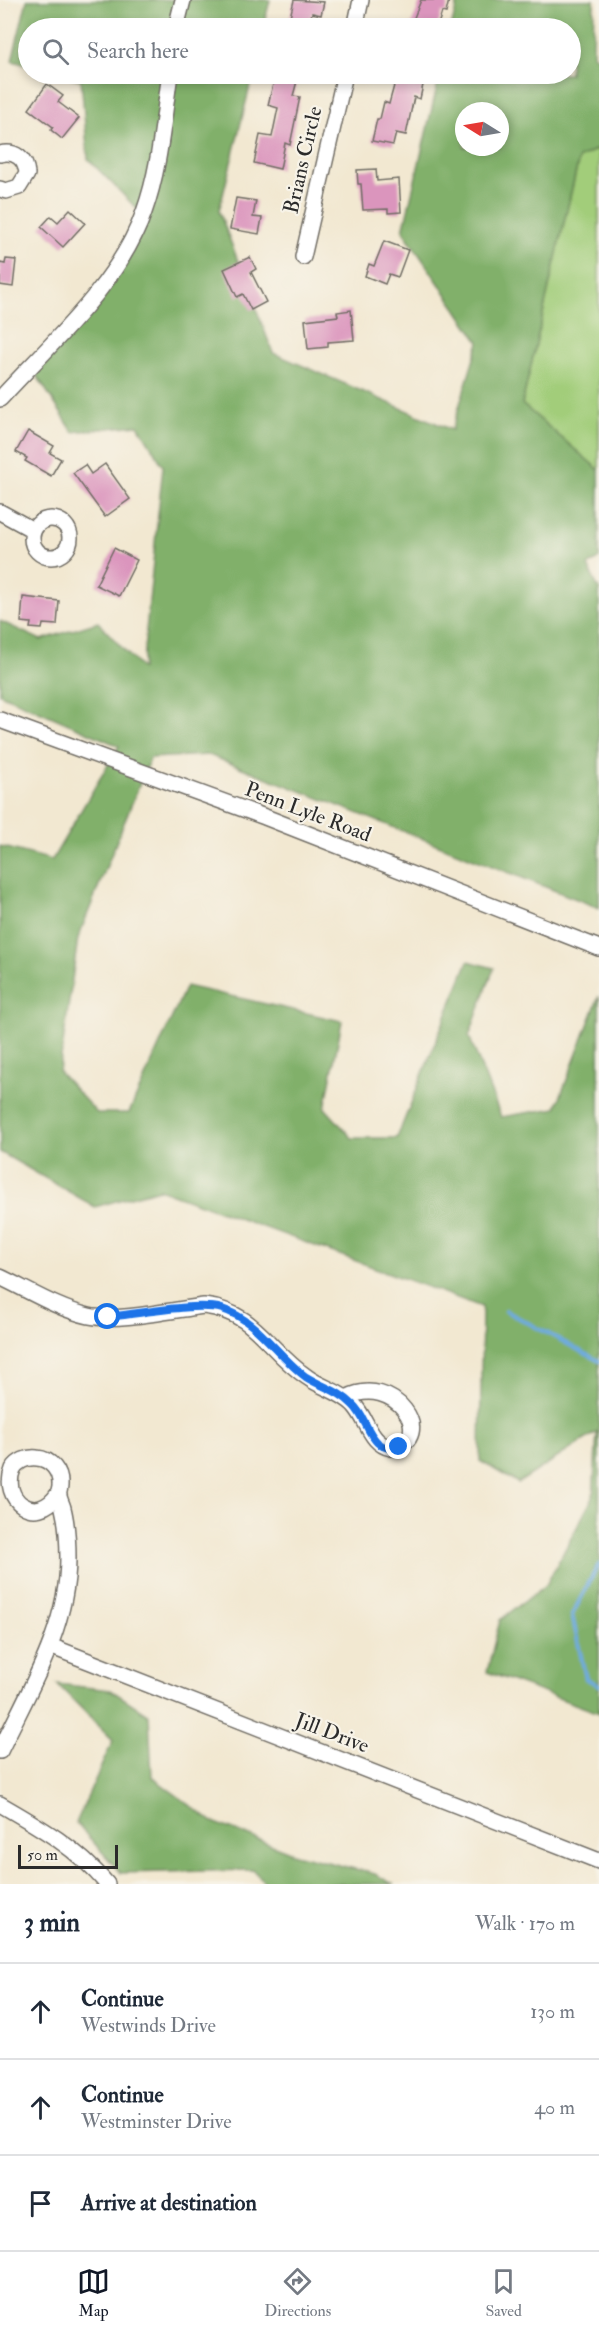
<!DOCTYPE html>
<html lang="en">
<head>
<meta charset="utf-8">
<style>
	body { margin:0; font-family:"IM FELL Double Pica",serif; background:#f2f2f3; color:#1f2937 }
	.compass { position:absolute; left:455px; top:102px; width:54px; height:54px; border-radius:50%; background:#fff; box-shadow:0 3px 9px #0003; rotate:281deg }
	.scale { position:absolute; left:18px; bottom:15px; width:100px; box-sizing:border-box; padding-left:6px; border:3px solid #2b2b2b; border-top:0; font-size:16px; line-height:21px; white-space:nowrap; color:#2b2b2b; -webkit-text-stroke:4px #f7f3e8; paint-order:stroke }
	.stop { position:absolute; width:18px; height:18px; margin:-14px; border:4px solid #1a73e8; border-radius:50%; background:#fff }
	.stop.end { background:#1a73e8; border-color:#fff; box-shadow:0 2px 6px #0008 }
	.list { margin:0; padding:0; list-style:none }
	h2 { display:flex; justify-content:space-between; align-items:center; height:78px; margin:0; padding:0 24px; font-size:26px }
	h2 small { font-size:20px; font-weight:400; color:#747a83 }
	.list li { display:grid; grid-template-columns:39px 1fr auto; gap:18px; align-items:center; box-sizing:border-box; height:96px; padding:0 24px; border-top:2px solid #e0e1e3 }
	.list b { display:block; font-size:22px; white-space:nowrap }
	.list p { margin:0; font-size:20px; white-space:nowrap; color:#747a83 }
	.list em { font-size:20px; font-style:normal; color:#747a83 }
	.icon { flex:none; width:33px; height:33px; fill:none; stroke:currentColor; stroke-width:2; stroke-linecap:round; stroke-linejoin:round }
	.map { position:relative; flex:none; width:599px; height:1884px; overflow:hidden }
	.search { position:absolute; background:#fff; box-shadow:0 3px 9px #0003; left:18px; right:18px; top:18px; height:66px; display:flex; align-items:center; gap:15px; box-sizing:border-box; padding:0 21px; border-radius:33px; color:#747a83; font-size:22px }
	.sheet { height:366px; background:#fff }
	nav { display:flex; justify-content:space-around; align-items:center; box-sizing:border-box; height:84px; border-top:2px solid #e0e1e3; background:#fff; font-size:16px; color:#747a83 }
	nav a { display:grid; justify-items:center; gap:3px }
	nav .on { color:#111827 }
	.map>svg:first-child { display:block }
</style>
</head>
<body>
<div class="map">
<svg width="599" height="1884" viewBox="0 0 599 1884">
	<rect width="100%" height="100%" fill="#f7f3e8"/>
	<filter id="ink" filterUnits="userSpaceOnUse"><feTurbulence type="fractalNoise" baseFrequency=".0167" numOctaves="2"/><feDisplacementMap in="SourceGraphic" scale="12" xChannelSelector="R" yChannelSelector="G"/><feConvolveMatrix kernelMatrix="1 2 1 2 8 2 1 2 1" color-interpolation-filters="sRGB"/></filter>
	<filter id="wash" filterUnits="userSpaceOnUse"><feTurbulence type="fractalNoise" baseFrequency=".008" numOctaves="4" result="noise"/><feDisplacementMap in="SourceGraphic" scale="24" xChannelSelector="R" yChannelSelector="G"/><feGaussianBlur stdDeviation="1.35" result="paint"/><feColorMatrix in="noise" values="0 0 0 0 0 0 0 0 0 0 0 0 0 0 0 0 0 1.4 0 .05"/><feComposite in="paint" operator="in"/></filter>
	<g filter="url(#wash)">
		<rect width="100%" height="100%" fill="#f2e8d1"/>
		<polygon fill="#a2cd7a" stroke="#667c52" stroke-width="1.5" points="599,148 599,470 522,404 579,158"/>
		<g fill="#81b06a" stroke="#566e4a" stroke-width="1.5" fill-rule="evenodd">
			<polygon points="27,0 270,0 263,28 28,28 28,65 12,61"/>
			<path d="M458,0H594L593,55L599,59V148L579,158L522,404L599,470V558L588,566L599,590V908L209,755L150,758L78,938L59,1072L97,1113H129L186,986L342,1021L325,1108L352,1138H397L468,961L494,968L469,1036L501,1117L556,1108L599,996V1713L487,1672L500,1620L546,1585L593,1497L597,1432L518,1483L480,1461L482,1307L159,1189L95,1207L0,1152V846L52,860L119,746L0,694V621L41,640L98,622L142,669L163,466L138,425L73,432L30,365L101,288L145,217L88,159L81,80L58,74H253L219,211L273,353L452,430L479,342L403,231L440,74H570V28H451ZM464,111H500V147H464Z"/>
			<polygon points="57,1684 111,1690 149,1715 152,1777 213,1822 295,1854 375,1874 393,1884 266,1884 253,1870 121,1873 76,1823 113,1740"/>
		</g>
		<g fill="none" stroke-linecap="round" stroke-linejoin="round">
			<g stroke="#6eabe0" stroke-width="4">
				<polyline points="506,1311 599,1361"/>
				<polyline points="599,1564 572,1615 586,1679 599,1685"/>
			</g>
		</g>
		<g id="blocks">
			<g fill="#db95bd">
				<polygon points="294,0 324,2 321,15 312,13 308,28 288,26"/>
				<polygon points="421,0 449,0 446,13 442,12 437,28 410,28"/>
				<polygon points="400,74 420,74 419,79 424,80 420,99 414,97 406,135 396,133 393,145 372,141 377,119 380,119 384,102 389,104 395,82 398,82"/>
				<polygon points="275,76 297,81 293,96 300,97 290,145 285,143 280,169 254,163 260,135 272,137 278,108 268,105"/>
				<polygon points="47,84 63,96 58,102 79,118 62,139 51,130 53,127 29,109"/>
				<polygon points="376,169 377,181 399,179 401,212 388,213 388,209 363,210 361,184 358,184 357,170"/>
				<polygon points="236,198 256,201 253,217 262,218 259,234 230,229"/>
				<polygon points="70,209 85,223 63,247 41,227 51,216 58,222"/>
				<polygon points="384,241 408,250 398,277 389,274 385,284 365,276 369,264 374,266"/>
				<polygon points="250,257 256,269 251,272 266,302 251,310 243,294 237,297 224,269"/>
				<polygon points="6,259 16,260 13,287 0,285 0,263 5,264"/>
				<polygon points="351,310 354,340 328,342 328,347 308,349 305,320 338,316 337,312"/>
				<polygon points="28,431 54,446 50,453 61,459 51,476 25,461 27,458 16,452"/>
				<polygon points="105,464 130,499 105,517 73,473 85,465 91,474"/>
				<polygon points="114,548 137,560 119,596 96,585"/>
				<polygon points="23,597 59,601 57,625 43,624 42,629 30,628 31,623 21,622"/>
			</g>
		</g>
	</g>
	<g filter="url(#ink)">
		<use href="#blocks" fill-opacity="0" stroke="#716d65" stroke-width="1.5"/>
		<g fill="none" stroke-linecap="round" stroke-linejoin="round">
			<g stroke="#716d65" stroke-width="18">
				<g id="minor">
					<polyline points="176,28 183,0"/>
					<polyline points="355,28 361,0"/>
					<path d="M0,154C15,150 26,159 27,174L19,187L6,191L0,189"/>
					<polyline points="303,257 345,74"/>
					<path d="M0,399C50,344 119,284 144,212C160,168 163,120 170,74"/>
					<polyline points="0,512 33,530"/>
					<circle cx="51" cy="538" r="19"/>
					<polyline points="0,720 265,817 599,948"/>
					<path d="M0,1277C28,1290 58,1309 89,1316C117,1322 173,1310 204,1306C256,1312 267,1350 307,1377C322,1388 340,1391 354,1405C368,1420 370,1444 391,1448C439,1439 394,1372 346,1398"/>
					<polyline points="50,1646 599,1861"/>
					<path d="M0,1751C29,1690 68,1628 68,1558C68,1542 67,1524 63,1508C62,1504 59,1499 59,1495C58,1492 60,1490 60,1486C61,1472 51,1459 37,1458C27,1457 18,1461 13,1469C0,1499 36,1527 58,1494"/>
					<path d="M0,1804C40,1827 77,1848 107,1884"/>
				</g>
			</g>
			<use href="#minor" stroke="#fff" stroke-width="15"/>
		</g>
	</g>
	<g fill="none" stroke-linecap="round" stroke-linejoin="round" filter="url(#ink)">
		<path stroke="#1a73e8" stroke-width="8" d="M108,1317C136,1314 198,1302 222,1309C258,1320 277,1356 306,1377C322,1387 340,1391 353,1405C364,1415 367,1433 378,1443C385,1449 392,1448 399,1447"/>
	</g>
	<g text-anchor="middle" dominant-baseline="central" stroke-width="4.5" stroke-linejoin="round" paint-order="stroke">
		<g font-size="21" fill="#2b2b2b" stroke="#f7f3e8">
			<text transform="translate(303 160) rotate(-77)">Brians Circle</text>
			<text transform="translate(308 812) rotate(21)">Penn Lyle Road</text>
			<text transform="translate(332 1733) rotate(21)">Jill Drive</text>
		</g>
	</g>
</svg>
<svg class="compass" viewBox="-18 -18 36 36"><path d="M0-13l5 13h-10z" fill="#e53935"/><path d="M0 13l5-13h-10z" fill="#747a83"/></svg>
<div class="scale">50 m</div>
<div class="stop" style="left:108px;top:1317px"></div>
<div class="stop end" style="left:399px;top:1447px"></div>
<div class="search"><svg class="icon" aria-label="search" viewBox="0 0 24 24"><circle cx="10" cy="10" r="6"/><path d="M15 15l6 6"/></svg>Search here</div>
</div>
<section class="sheet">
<h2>3 min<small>Walk · 170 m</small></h2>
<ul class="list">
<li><svg class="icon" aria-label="ahead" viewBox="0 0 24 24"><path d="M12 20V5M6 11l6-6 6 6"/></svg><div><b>Continue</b><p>Westwinds Drive</p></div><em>130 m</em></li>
<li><svg class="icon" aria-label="ahead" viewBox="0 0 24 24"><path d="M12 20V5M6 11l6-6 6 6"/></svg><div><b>Continue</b><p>Westminster Drive</p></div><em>40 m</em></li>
<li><svg class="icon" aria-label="arrive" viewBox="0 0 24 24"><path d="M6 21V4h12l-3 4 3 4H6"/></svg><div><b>Arrive at destination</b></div></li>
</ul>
</section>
<nav>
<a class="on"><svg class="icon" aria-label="map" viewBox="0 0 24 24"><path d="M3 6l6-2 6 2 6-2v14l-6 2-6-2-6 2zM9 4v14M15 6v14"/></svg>Map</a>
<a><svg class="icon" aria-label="directions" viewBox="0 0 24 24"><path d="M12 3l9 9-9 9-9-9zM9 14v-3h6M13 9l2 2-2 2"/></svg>Directions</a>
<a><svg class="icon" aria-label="saved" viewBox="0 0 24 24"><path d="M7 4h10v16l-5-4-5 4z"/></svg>Saved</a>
</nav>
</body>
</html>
